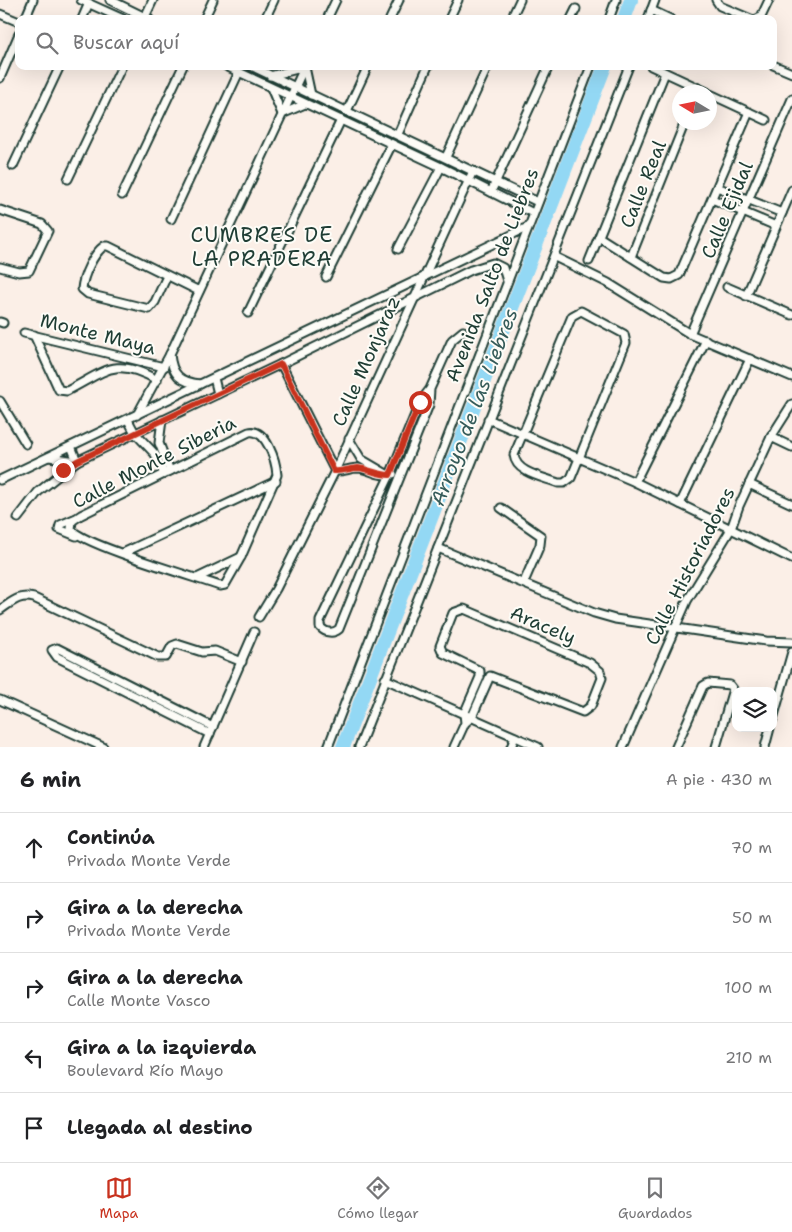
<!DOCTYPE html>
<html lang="es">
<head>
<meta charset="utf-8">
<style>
	body { margin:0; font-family:"Shantell Sans",sans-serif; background:#f2f2f2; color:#202124 }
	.controls { position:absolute; right:15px; bottom:15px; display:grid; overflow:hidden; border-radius:10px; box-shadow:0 5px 20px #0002 }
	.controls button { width:45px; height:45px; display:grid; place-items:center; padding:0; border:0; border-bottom:1px solid #e0e0e0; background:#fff; color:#202124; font:25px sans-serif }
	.compass { position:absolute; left:672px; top:85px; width:45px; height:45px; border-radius:50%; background:#fff; box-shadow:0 5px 20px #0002; rotate:280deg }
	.stop { position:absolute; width:15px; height:15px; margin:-11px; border:4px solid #c8321e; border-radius:50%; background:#fff }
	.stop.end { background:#c8321e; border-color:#fff; box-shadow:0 1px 5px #0008 }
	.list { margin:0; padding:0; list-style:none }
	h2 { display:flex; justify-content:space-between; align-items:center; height:65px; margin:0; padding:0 20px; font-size:21px }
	h2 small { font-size:16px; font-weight:400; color:#757577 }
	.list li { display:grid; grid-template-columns:32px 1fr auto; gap:15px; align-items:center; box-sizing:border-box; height:70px; padding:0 20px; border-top:1px solid #e0e0e0 }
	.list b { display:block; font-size:19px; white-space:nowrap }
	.list p { margin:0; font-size:16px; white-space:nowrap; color:#757577 }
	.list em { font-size:16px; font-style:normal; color:#757577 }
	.icon { flex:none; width:28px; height:28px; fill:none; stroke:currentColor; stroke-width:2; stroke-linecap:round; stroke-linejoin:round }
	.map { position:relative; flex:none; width:792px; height:747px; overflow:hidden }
	.search { position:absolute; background:#fff; box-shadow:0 5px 20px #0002; left:15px; right:15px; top:15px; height:55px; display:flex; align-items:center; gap:12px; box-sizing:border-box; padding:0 18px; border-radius:10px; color:#757577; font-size:19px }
	.sheet { height:415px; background:#fff }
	nav { display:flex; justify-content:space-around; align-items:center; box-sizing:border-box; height:70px; border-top:1px solid #e0e0e0; background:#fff; font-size:14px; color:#757577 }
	nav a { display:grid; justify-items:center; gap:2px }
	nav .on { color:#c8321e }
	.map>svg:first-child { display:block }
</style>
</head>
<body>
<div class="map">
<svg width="792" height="747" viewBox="0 0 792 747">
	<rect width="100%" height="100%" fill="#fbefe7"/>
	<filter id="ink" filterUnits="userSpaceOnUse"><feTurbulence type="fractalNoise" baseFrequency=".02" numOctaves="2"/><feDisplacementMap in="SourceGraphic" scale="10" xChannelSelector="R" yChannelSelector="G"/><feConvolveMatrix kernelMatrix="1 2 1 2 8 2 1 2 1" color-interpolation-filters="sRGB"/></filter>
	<g filter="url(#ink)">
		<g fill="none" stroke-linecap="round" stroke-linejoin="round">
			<g stroke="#93d8f4" stroke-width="14">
				<polyline points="624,19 631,0"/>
				<polyline points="343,747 605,66"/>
			</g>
			<g stroke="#1f3d34" stroke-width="11">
				<g id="street">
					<polyline points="81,0 123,19"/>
					<polyline points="110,0 149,19"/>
					<polyline points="716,0 720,6 751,19"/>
					<polyline points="651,10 670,19"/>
					<polyline points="0,14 19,22"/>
					<polyline points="145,17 153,0"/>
					<polyline points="25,19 33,0"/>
					<polyline points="82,19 89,3"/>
					<polyline points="204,19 213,0"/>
					<polyline points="265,19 274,0"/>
					<polyline points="327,19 336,0"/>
					<polyline points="390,19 399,0"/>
					<polyline points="449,19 458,0"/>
					<polyline points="511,19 520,0"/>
					<polyline points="571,19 576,9"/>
					<polyline points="609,19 616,0"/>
					<polyline points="648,19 655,0"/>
					<polyline points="757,19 761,17 769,0"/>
					<polyline points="773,65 792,73"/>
					<polyline points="226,66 441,167 533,213"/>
					<polyline points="251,66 538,202"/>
					<polyline points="651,66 707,92"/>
					<polyline points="270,76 305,67 311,95"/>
					<polyline points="0,78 19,34"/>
					<polyline points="271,88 282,114 305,104"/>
					<polyline points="710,94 766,120"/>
					<polyline points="347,111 368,66"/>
					<polyline points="398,134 428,66"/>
					<polyline points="446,157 488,66"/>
					<polyline points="13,166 60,66"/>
					<polyline points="68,179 122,66"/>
					<polyline points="717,187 782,213"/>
					<polyline points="491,192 549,66"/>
					<polyline points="122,195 183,66"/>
					<polyline points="712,199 776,226"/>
					<polyline points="0,210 42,224 48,231 29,271 19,272 0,267"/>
					<polyline points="171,219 239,72"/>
					<polyline points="599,237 664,278 671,279 679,275 749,112"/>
					<polyline points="398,249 441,167"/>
					<polyline points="555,257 608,283 690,334 792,377"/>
					<polyline points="631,257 685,122"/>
					<polyline points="589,261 665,73"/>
					<path d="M167,276L155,302L149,309L88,294L82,289C83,276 93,254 104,246H108L199,291"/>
					<polyline points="326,277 392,144"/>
					<polyline points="727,287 792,315"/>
					<polyline points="746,296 792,190"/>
					<path d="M581,311L624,334L626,343L571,478L564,483H558C543,477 516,473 514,455L572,316Z"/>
					<polyline points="248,313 341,120"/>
					<polyline points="0,322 3,323"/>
					<polyline points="24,333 164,367"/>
					<polyline points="690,334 792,99"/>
					<path d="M34,335L59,390L67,391C106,371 115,356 157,380"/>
					<path d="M170,354C172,375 180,382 200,384"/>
					<path d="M281,364L335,471C343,472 350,468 358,468C371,469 379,478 393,474"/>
					<polyline points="214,378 218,394"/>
					<path d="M430,389L429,405L339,629C333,634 326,633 320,627V621L390,475L420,402L430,389L452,340L463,331"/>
					<polyline points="0,401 26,444"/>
					<polyline points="137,415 170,354 305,66"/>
					<polyline points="488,419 635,482 792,559"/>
					<polyline points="128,420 135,433 155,454 164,474"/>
					<polyline points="162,420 159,443 170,471"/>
					<path d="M249,432C266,428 276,461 277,475L241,557L225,585L220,586C194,577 83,545 71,529L72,521L81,515Z"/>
					<polyline points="771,437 792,447"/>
					<polyline points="349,439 361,459 390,476"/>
					<polyline points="49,457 77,461 281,364 471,270 493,263 503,268 507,281"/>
					<polyline points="0,480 528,227"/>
					<polyline points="635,482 706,340"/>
					<polyline points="749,484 792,504"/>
					<polyline points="680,504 750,359"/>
					<polyline points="501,508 541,536 540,545 524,582"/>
					<polyline points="18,518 38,492 77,461 71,446"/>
					<polyline points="74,519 60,525 59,529 76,536"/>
					<polyline points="438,548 594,613 615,619 766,641 792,642"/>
					<polyline points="123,553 276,481"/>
					<polyline points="197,578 241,557"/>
					<path d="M0,610C12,602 19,594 34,598L158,657H166L172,646L177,644L202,652L215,651L242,662"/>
					<polyline points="259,617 276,589 335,471 473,171"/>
					<polyline points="385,679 538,747"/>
					<polyline points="0,700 103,747"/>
					<polyline points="773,719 792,652"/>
					<polyline points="210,734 57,657 52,650 57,648 213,727"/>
					<polyline points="204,747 254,632"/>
					<polyline points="328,747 591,66"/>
					<polyline points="359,747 629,66"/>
					<polyline points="454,747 465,723 472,717 490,676 583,712 591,706 602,678 600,671 590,663 464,609 453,613 440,646 443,653 480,671 480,677 464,714 465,723"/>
					<polyline points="511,747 515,737"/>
					<polyline points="623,747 687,601 731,529 739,506 771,437 792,404"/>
					<polyline points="676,747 703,686 708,683 730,685 733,689 716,747"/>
					<polyline points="765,747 770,728"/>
				</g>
			</g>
			<use href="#street" stroke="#fdfcf7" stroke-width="7"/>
		</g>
	</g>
	<g fill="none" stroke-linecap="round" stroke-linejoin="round" filter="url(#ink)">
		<path stroke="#c8321e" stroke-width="6" d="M63,470L77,461L281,364L334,471C343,472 351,468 358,468C369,469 378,475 390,475L420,402"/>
	</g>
	<g text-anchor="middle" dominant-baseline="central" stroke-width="4" stroke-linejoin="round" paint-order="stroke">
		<g font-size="19" fill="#1f3d34" stroke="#fdfcf7">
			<text transform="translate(643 184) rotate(-68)">Calle Real</text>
			<text transform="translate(727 210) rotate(-67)">Calle Ejidal</text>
			<text transform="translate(492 275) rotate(-69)">Avenida Salto de Liebres</text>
			<text transform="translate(98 334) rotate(14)">Monte Maya</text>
			<text transform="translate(366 361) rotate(-66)">Calle Monjaraz</text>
			<text transform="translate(154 462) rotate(-27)">Calle Monte Siberia</text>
			<text transform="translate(690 566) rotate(-63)">Calle Historiadores</text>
			<text transform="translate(543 625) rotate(23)">Aracely</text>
		</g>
		<g font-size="20" font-style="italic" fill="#365c5a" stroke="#fdfcf7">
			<text transform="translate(474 407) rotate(-69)">Arroyo de las Liebres</text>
		</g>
		<g font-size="21" letter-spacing="1" fill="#1f3d34" stroke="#fdfcf7">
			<text x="262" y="235">CUMBRES DE<tspan x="262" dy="24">LA PRADERA</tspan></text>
		</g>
	</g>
</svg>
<div class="controls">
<button><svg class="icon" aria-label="layers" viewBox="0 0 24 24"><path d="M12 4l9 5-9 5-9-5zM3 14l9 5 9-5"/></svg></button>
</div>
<svg class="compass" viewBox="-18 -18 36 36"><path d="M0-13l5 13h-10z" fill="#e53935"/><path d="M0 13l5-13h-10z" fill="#757577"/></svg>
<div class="stop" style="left:420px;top:402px"></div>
<div class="stop end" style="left:63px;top:470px"></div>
<div class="search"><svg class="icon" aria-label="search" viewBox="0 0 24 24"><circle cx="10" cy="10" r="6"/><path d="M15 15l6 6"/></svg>Buscar aquí</div>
</div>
<section class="sheet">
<h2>6 min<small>A pie · 430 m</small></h2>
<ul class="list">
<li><svg class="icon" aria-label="ahead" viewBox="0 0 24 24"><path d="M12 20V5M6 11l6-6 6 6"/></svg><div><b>Continúa</b><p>Privada Monte Verde</p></div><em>70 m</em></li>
<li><svg class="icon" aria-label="right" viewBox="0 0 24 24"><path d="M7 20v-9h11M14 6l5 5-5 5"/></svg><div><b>Gira a la derecha</b><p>Privada Monte Verde</p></div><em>50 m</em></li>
<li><svg class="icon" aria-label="right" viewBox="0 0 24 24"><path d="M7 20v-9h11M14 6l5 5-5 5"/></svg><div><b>Gira a la derecha</b><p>Calle Monte Vasco</p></div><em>100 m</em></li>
<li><svg class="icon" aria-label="left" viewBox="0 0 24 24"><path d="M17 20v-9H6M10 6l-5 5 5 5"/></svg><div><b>Gira a la izquierda</b><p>Boulevard Río Mayo</p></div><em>210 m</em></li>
<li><svg class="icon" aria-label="arrive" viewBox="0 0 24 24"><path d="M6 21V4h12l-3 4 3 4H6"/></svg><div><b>Llegada al destino</b></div></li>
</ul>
</section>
<nav>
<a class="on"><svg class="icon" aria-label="map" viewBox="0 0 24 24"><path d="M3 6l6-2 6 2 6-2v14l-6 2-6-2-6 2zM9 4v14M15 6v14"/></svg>Mapa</a>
<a><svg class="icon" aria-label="directions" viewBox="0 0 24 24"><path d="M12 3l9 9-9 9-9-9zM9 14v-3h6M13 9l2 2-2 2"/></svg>Cómo llegar</a>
<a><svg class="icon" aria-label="saved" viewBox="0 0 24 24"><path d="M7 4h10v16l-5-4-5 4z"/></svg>Guardados</a>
</nav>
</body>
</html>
